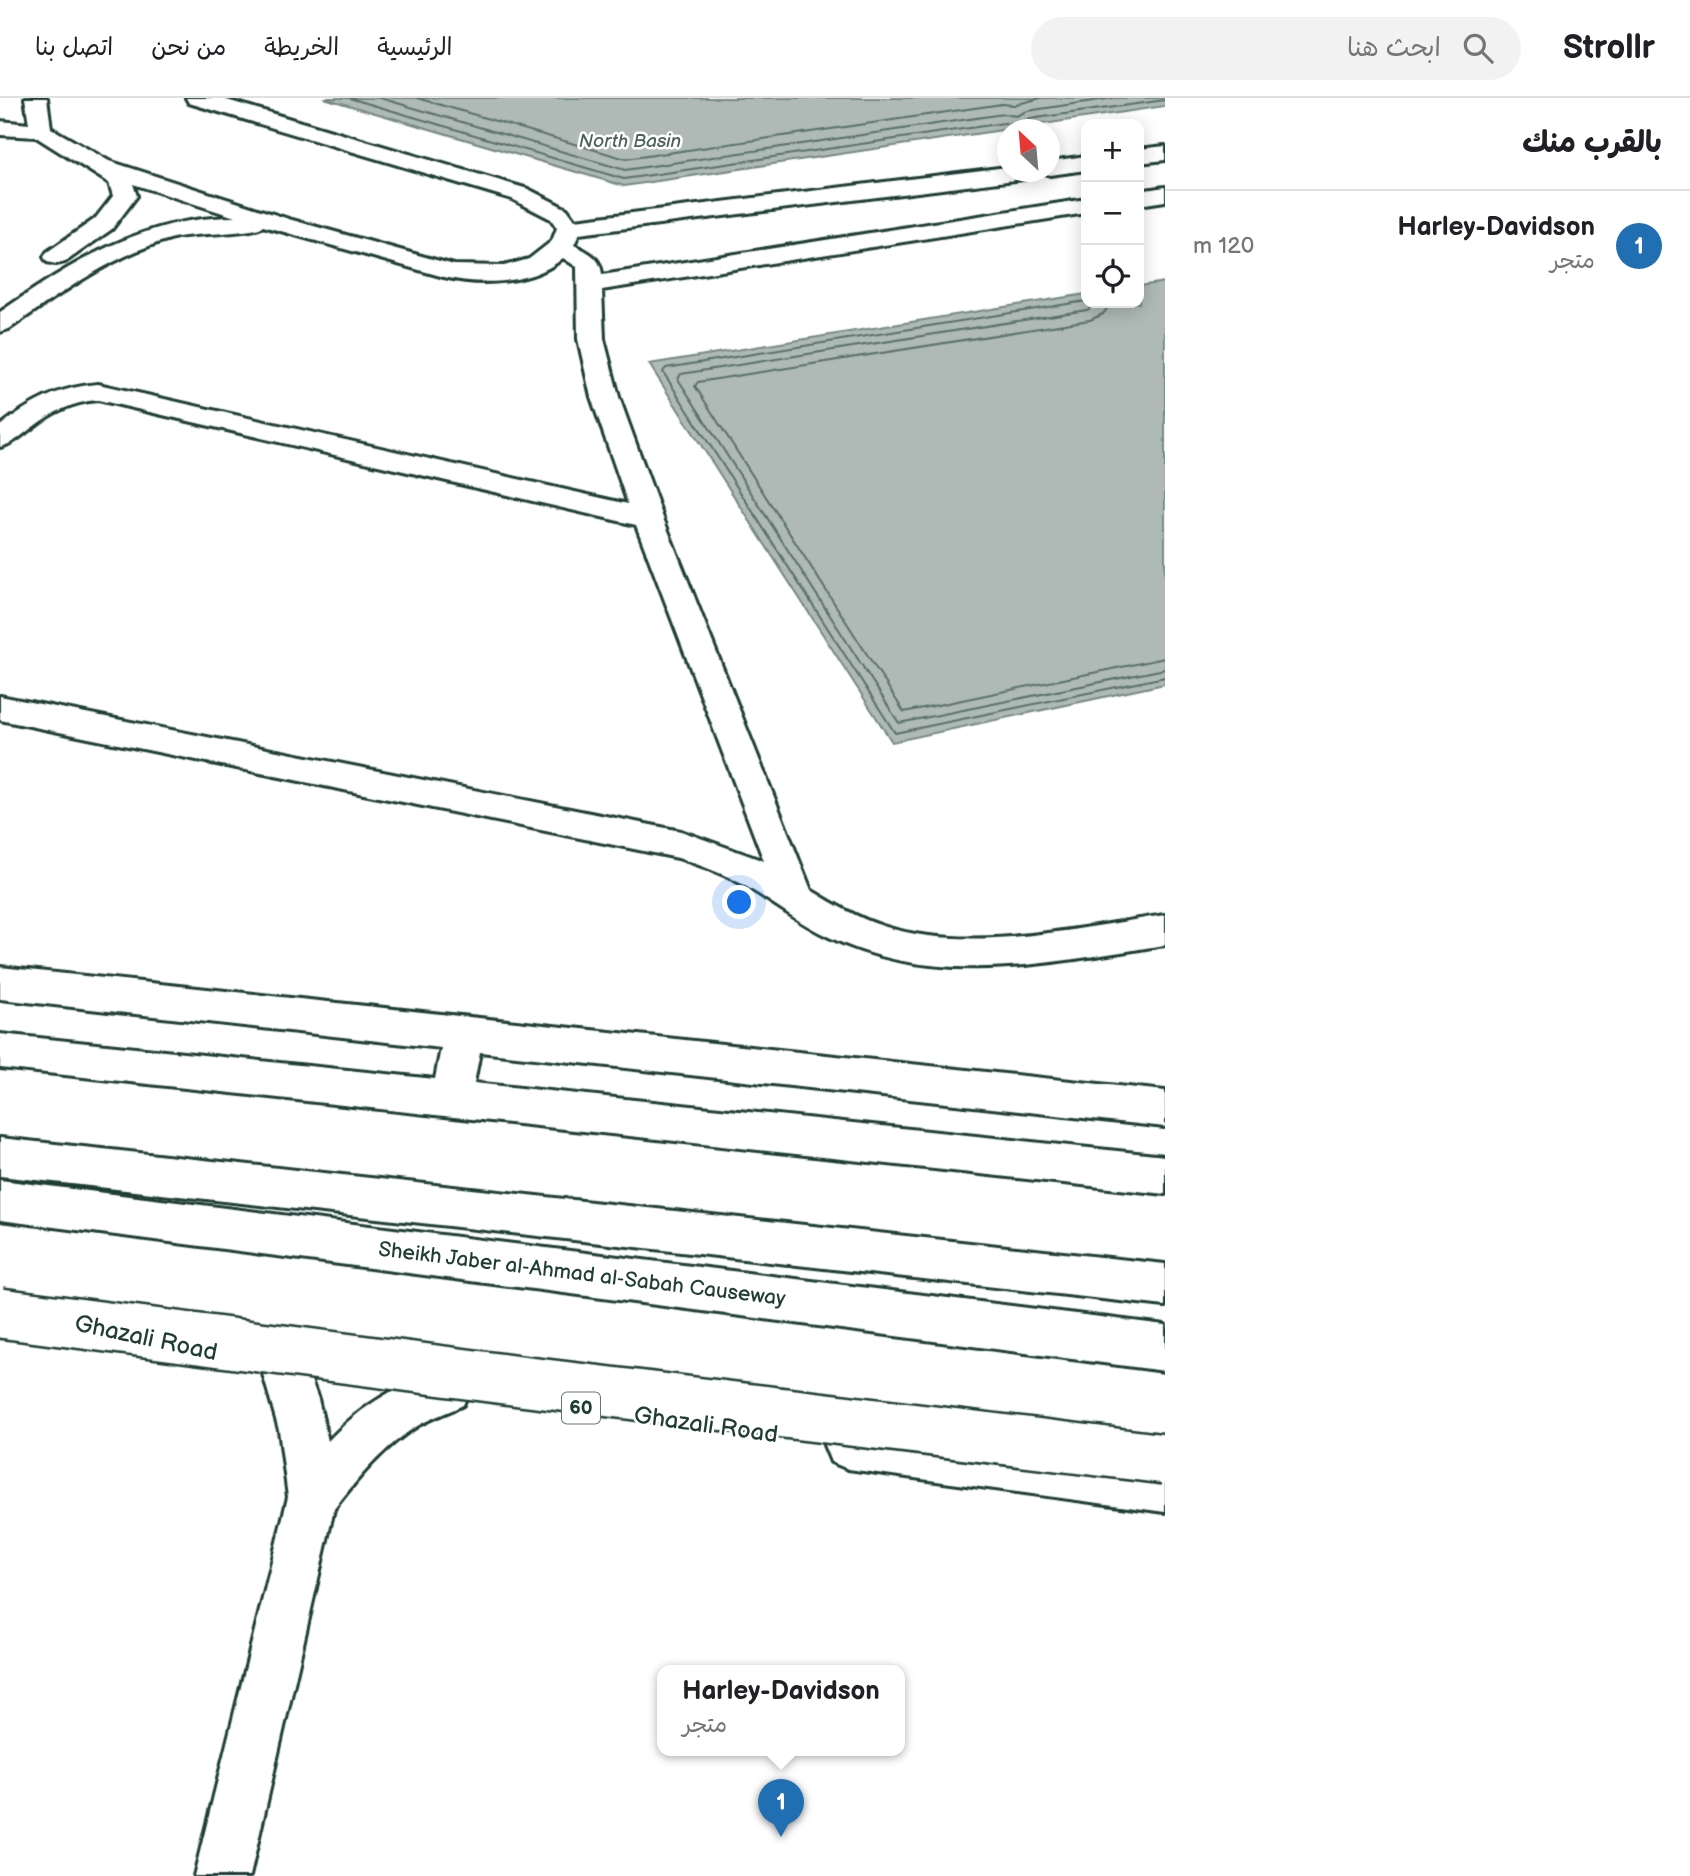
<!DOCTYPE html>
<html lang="ar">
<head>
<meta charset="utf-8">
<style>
	body { margin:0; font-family:"Balsamiq Sans","Playpen Sans Arabic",sans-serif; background:#f2f2f2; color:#202124; direction:rtl }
	.controls { position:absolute; right:21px; top:21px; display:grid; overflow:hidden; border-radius:14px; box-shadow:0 4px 18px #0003 }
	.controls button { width:63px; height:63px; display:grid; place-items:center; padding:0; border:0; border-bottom:2px solid #e0e0e0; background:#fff; color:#202124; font:35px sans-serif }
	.compass { position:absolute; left:997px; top:21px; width:63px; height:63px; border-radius:50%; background:#fff; box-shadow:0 4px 18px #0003; rotate:334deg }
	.you { position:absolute; left:740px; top:805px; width:24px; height:24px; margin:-18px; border:5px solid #fff; border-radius:50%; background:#1a73e8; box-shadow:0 0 0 10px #1a73e833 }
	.badge { display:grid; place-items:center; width:46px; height:46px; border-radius:50%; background:#1f6fb2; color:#fff; font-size:23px; font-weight:700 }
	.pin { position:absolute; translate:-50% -58px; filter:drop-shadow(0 2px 4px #0008) }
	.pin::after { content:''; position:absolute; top:37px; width:24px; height:21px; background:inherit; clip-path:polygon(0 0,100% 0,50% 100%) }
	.popup { position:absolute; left:657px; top:1567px; width:248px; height:91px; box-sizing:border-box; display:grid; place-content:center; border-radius:14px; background:#fff; filter:drop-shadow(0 2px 5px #0005); font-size:23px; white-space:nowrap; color:#757577 }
	.popup b { font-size:26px; color:#202124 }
	.popup::after { content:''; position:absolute; left:50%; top:100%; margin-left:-14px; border:14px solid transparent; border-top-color:#fff }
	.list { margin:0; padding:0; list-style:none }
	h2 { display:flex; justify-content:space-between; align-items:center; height:91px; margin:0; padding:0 28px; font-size:30px }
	h2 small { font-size:23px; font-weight:400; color:#757577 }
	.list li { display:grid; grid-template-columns:46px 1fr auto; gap:21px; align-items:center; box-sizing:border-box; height:112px; padding:0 28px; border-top:2px solid #e0e0e0 }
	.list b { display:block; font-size:26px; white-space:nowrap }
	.list p { margin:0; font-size:23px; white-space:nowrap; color:#757577 }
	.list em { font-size:23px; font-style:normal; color:#757577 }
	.icon { flex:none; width:38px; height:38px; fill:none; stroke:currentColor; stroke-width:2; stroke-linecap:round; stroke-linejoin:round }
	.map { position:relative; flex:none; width:1165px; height:1778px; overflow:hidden; direction:ltr }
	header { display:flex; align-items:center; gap:42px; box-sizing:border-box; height:98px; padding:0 35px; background:#fff; border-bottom:2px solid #e0e0e0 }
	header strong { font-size:33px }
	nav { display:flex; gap:38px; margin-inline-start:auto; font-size:24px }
	.search { width:490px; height:63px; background:#f2f2f2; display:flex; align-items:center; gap:18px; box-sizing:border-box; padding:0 24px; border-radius:38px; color:#757577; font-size:26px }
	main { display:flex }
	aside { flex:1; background:#fff }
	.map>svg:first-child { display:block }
</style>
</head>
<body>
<header>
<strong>Strollr</strong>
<div class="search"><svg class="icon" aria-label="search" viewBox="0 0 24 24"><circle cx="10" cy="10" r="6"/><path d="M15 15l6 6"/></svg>ابحث هنا</div>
<nav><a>الرئيسية</a><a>الخريطة</a><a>من نحن</a><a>اتصل بنا</a></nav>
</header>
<main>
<aside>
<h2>بالقرب منك<small></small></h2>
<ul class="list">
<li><span class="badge">1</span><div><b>Harley-Davidson</b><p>متجر</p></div><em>120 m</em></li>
</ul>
</aside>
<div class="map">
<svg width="1165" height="1778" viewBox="0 0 1165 1778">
	<rect width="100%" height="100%" fill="#fff"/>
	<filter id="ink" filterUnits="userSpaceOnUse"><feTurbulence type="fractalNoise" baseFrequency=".0143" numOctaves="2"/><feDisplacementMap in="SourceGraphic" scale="14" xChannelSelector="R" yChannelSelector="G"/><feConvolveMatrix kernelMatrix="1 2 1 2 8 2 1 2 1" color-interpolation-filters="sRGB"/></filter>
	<g filter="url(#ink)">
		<g fill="#afbab7" stroke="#758883" stroke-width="2">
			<polygon points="324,0 1165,0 1165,8 624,88"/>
			<polygon points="1165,184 1165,586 892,644 649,266 1086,196 1086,205 1139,205 1139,188"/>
		</g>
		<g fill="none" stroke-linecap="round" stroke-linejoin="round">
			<g stroke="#596f68" stroke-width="2">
				<polyline points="349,0 624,81 1004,25 1011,26 1014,32"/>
				<polyline points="380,0 625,72 1003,16 1016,18 1027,13 1113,0"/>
				<polyline points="417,0 626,61 1002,6 1014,7 1041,0"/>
				<polyline points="1022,32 1023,25 1029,21 1165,2"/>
				<polyline points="1086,203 666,270 663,274 895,635 1165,579"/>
				<polyline points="1099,205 1087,212 681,276 678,281 899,625 1165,571"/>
				<polyline points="1111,205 1103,216 1090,222 698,284 695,288 904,614 1165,560"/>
			</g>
			<g stroke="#1f3d34" stroke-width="6">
				<g id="minor">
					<path d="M25,0H47L51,30L109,63L292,122L454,167L504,168L529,161L552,143L557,130L551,121L512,101L189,5L186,0H220L528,91L567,111L575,122L1007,69V74H1034L1031,79L1023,81L579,136L574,147C588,154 601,159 602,177L1086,101V115L602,192L604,241L619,299L663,420L811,792C834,806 857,820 883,828C969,856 1078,830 1165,817V847C1053,864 937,891 829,839C800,826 775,805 747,789C726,776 702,768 678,760L0,622V598L681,733L764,763L636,427L98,302C72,304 53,314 33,329C22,337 13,346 0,349V328C31,304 59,289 98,286L628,406L591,299L578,241L577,169L563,160C533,186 481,188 444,179L263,128C254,136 192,135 173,140C112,157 61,195 9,231L0,234V214C73,164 144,119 235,119L133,86L137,98L112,131L65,164L56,166L47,164L44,159L47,154L95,121L113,98L109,85L36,39L0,37V23L29,26Z"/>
					<polygon points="1165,48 1165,62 1139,65 1139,51"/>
					<polygon points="1086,58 1086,72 1050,77 1041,74 1050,74 1050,63"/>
					<polygon points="1165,89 1165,103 1139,107 1139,93"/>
					<polygon points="0,869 1165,993 1165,1029 480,954 474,985 1165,1058 1165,1096 0,970 0,936 435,981 441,950 0,901"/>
					<path d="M284,1246L300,1253L318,1301L328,1343C365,1304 398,1288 447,1268L463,1275L470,1291L463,1307C449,1314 433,1319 419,1327C384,1348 358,1380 334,1411L250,1778H194L288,1399L279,1332L261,1269L268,1253Z"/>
				</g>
			</g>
			<g stroke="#1f3d34" stroke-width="6">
				<g id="major">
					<polygon points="0,1040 1165,1166 1165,1208 0,1078"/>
					<polygon points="848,1323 1165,1366 1165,1414 848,1371 831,1364 824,1347 831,1330"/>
				</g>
			</g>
			<g stroke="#1f3d34" stroke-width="6">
				<polygon id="highway" points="0,1082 1165,1227 1165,1273 0,1122"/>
			</g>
			<use href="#minor" fill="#fff" fill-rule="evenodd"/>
			<use href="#major" fill="#fff" fill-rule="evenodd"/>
			<use href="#highway" fill="#fff" fill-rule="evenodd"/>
			<g stroke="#1f3d34" stroke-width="54" stroke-linecap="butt">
				<polyline id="highway-bridge" points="0,1215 520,1283 1165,1361"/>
			</g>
			<use href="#highway-bridge" stroke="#fff" stroke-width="49"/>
		</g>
	</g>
	<g text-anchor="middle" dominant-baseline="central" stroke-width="5" stroke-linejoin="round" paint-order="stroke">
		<g font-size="19" font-style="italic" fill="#4a625b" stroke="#fff">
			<text x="630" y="43">North Basin</text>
		</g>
		<rect fill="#fff" stroke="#627771" stroke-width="2" x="562" y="1294.5" width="38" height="31" rx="5"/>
		<g font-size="19" font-weight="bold" fill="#1f3d34">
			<text x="581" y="1310">60</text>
		</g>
		<g font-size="21" fill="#1f3d34" stroke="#fff">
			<text transform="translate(582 1176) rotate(7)">Sheikh Jaber al-Ahmad al-Sabah Causeway</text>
		</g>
		<g font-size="24" fill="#1f3d34" stroke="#fff">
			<text transform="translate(146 1240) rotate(12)">Ghazali Road</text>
			<text transform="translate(706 1327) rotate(8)">Ghazali Road</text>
		</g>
	</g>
</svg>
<div class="controls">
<button>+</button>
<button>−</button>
<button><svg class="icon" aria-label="locate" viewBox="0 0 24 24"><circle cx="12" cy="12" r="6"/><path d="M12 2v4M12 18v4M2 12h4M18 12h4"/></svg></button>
</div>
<svg class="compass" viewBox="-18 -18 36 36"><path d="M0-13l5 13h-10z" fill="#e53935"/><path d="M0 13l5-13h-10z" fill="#757577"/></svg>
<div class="you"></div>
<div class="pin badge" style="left:781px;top:1739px">1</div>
<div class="popup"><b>Harley-Davidson</b>متجر</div>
</div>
</main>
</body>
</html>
